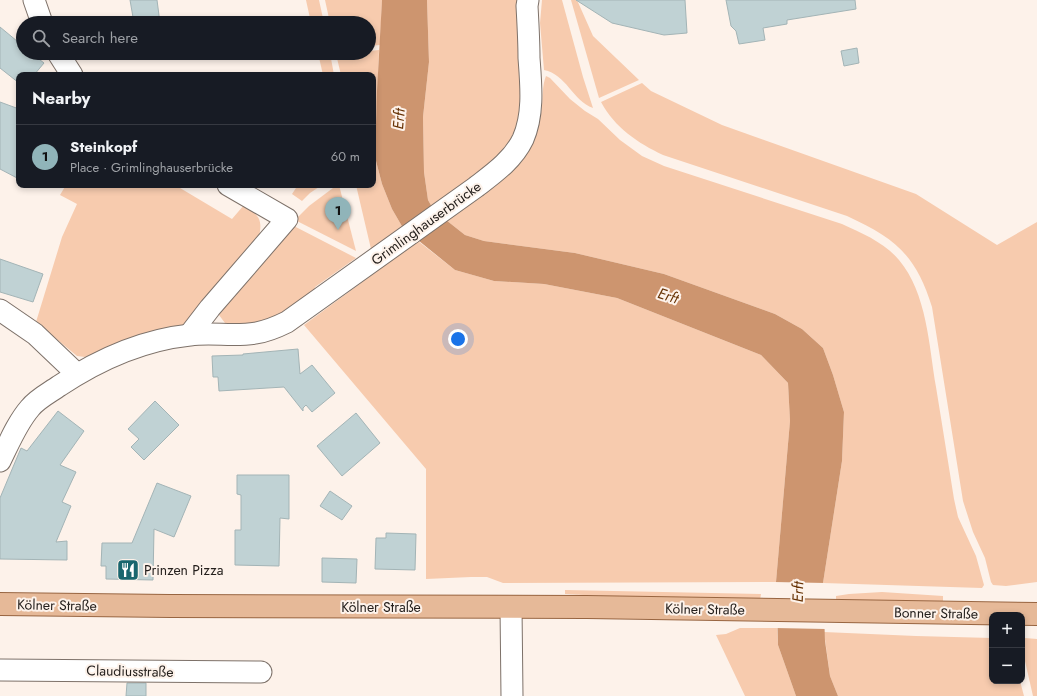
<!DOCTYPE html>
<html lang="en">
<head>
<meta charset="utf-8">
<style>
	body { margin:0; font-family:Jost,sans-serif; background:#20242c; color:#f1f3f6 }
	.controls { position:absolute; right:12px; bottom:12px; display:grid; overflow:hidden; border-radius:8px; box-shadow:0 2px 6px #0003 }
	.controls button { width:36px; height:36px; display:grid; place-items:center; padding:0; border:0; border-bottom:1px solid #363941; background:#171b24; color:#f1f3f6; font:20px sans-serif }
	.you { position:absolute; left:458px; top:339px; width:14px; height:14px; margin:-10px; border:3px solid #fff; border-radius:50%; background:#1a73e8; box-shadow:0 0 0 6px #1a73e833 }
	.badge { display:grid; place-items:center; width:26px; height:26px; border-radius:50%; background:#90b4b9; color:#111; font-size:13px; font-weight:700 }
	.pin { position:absolute; translate:-50% -33px; filter:drop-shadow(0 1px 2px #0008) }
	.pin::after { content:''; position:absolute; top:21px; width:14px; height:12px; background:inherit; clip-path:polygon(0 0,100% 0,50% 100%) }
	.list { margin:0; padding:0; list-style:none }
	h2 { display:flex; justify-content:space-between; align-items:center; height:52px; margin:0; padding:0 16px; font-size:17px }
	h2 small { font-size:13px; font-weight:400; color:#9ea1a6 }
	.list li { display:grid; grid-template-columns:26px 1fr auto; gap:12px; align-items:center; box-sizing:border-box; height:64px; padding:0 16px; border-top:1px solid #363941 }
	.list b { display:block; font-size:15px; white-space:nowrap }
	.list p { margin:0; font-size:13px; white-space:nowrap; color:#9ea1a6 }
	.list em { font-size:13px; font-style:normal; color:#9ea1a6 }
	.icon { flex:none; width:22px; height:22px; fill:none; stroke:currentColor; stroke-width:2; stroke-linecap:round; stroke-linejoin:round }
	.map { position:relative; flex:none; width:1037px; height:696px; overflow:hidden }
	.search { position:absolute; background:#171b24; box-shadow:0 2px 6px #0003; left:16px; top:16px; width:360px; height:44px; display:flex; align-items:center; gap:10px; box-sizing:border-box; padding:0 14px; border-radius:22px; color:#9ea1a6; font-size:15px }
	.panel { position:absolute; background:#171b24; box-shadow:0 2px 6px #0003; left:16px; top:72px; width:360px; height:116px; border-radius:8px }
	.map>svg:first-child { display:block }
</style>
</head>
<body>
<div class="map">
<svg width="1037" height="696" viewBox="0 0 1037 696">
	<rect width="100%" height="100%" fill="#fdf2ea"/>
	<g fill="#f7cbae">
		<polygon points="306,0 319,0 324,23 311,23"/>
		<polygon points="325,0 382,0 380,45 369,46 369,23 330,23"/>
		<polygon points="427,0 517,0 518,33 523,100 519,124 509,146 492,164 432,207 428,200 424,172 423,117 429,62"/>
		<path d="M542,0H562L583,77L593,108C573,101 566,74 544,70L540,23Z"/>
		<polygon points="571,0 577,0 593,36 639,80 599,98"/>
		<polygon points="379,50 375,157 382,184 392,209 403,228 380,245 371,249 356,185 373,185 373,75 341,75 336,54 369,53 369,51"/>
		<polygon points="318,53 330,53 334,75 323,75"/>
		<path d="M546,76L550,78L570,99L585,111L598,119L620,140L642,156L664,166L842,224C862,233 885,243 899,260C927,293 929,346 936,387C942,424 948,461 954,499L958,517L976,556L984,585L982,588L823,583L842,461L844,412L833,375L823,348L802,329L775,314L664,274L575,253L484,241L465,235L446,220C479,197 523,174 536,133C538,125 541,115 542,106C543,96 542,86 546,76Z"/>
		<path d="M642,83L651,91L722,125L916,194L997,245L1037,222V582L1006,586L993,585L991,582L985,558L973,532L963,501L932,307C916,255 895,238 847,216L663,155C638,143 615,128 601,102Z"/>
		<path d="M66,185H175L232,219L244,205C261,216 263,221 258,241L190,320L183,325L156,330L85,357L77,356L36,322L62,237L77,204L60,195Z"/>
		<polygon points="293,185 322,185 310,193 302,201 292,194 296,188"/>
		<polygon points="337,185 339,185 356,251 295,220 309,206"/>
		<polygon points="290,224 356,258 315,287 313,294 284,313 263,322 228,327 219,315 221,308"/>
		<polygon points="418,241 455,270 494,281 544,284 617,298 761,355 788,383 790,421 776,582 503,583 487,577 471,577 426,579 426,469 304,325"/>
		<polygon points="565,590 761,594 760,600 620,597 565,594"/>
		<polygon points="882,592 943,596 943,602 836,601 836,596 849,594"/>
		<polygon points="740,628 777,628 778,645 796,696 745,696 716,635 726,634"/>
		<polygon points="824,632 916,636 992,638 992,681 1020,681 1024,696 838,696 830,676"/>
		<polygon points="1025,638 1037,639 1037,696 1033,696 1022,648 1022,640"/>
	</g>
	<polygon fill="#cd956f" points="382,0 427,0 429,62 423,117 424,172 428,200 432,207 446,220 465,235 484,241 575,253 664,274 775,314 802,329 823,348 833,375 844,412 842,461 823,583 825,641 830,676 838,696 796,696 778,645 776,582 790,421 788,383 761,355 617,298 544,284 494,281 455,270 403,228 392,209 382,184 375,157 377,91"/>
	<polygon fill="#fdf2ea" points="774,582 825,583 826,629 775,628"/>
	<g fill="#c0d2d4" stroke="#a3b4b6">
		<polygon points="130,0 157,0 160,23 134,23"/>
		<polygon points="576,0 685,0 687,33 664,35 612,23"/>
		<polygon points="726,0 855,0 856,9 787,20 787,24 763,28 765,40 739,44 736,31 731,26"/>
		<polygon points="0,27 23,46 23,53 31,53 44,63 34,75 19,75 19,83 0,68"/>
		<polygon points="857,48 859,63 844,66 841,51"/>
		<polygon points="0,102 19,109 19,179 0,169"/>
		<polygon points="0,259 43,274 33,302 0,292"/>
		<polygon points="298,349 300,374 312,365 335,393 312,412 306,405 303,408 303,411 284,387 219,391 218,377 213,377 212,356 243,355 243,354"/>
		<polygon points="155,401 179,425 144,460 131,447 139,439 128,429"/>
		<polygon points="58,411 84,431 60,465 76,472 62,502 71,506 56,542 67,541 67,560 0,559 0,498 21,448 27,451"/>
		<polygon points="356,413 380,443 342,476 317,446"/>
		<polygon points="237,475 289,475 289,519 280,518 279,566 235,565 235,530 241,530 241,495 237,494"/>
		<polygon points="157,483 191,496 174,537 154,529 153,580 106,579 106,566 101,566 102,543 132,543"/>
		<polygon points="330,491 352,506 342,520 320,506"/>
		<polygon points="386,533 416,534 415,570 375,569 376,538 386,538"/>
		<polygon points="322,558 357,559 356,583 322,582"/>
		<polygon points="127,683 146,683 146,696 126,696"/>
	</g>
	<g fill="none" stroke-linecap="round" stroke-linejoin="round">
		<g stroke="#7d7169" stroke-width="23">
			<g id="minor">
				<polyline points="34,0 42,23"/>
				<polyline points="58,53 72,75"/>
				<polyline points="0,310 35,334 77,374"/>
				<polyline points="190,334 210,308 287,219 228,185"/>
				<path d="M0,461C9,443 17,423 30,408C37,399 49,393 59,386C98,360 142,340 190,335C212,332 235,337 256,333C268,331 277,327 287,322L476,187C493,174 513,160 523,139C534,114 531,85 529,58C529,41 528,24 527,6L528,0"/>
				<polyline points="511,607 512,696"/>
				<polyline points="0,670 261,672"/>
			</g>
		</g>
		<g stroke="#986541" stroke-width="24">
			<polyline id="major" points="0,604 170,606 587,607 1037,614"/>
		</g>
		<use href="#minor" stroke="#fff" stroke-width="21"/>
		<use href="#major" stroke="#e6b998" stroke-width="22"/>
	</g>
	<defs>
		<g id="restaurant-square" transform="scale(1.15)"><rect x="-9" y="-9" width="18" height="18" rx="4" fill="#19666e" stroke="#fdf2ea"/><path d="M-5-6h1v4h1v-4h1v4h1v-4h1v5L-1.5 .5V6h-2V.5L-5-1ZM5-6V6H3V1.5H1.5Q1.5-4 5-6Z" fill="#fff"/></g>
	</defs>
	<g fill-rule="evenodd">
		<use href="#restaurant-square" x="128" y="570"/>
	</g>
	<g text-anchor="middle" dominant-baseline="central" stroke-width="4" stroke-linejoin="round" paint-order="stroke">
		<g font-size="14" fill="#25201d" stroke="#fdf2ea">
			<text transform="translate(426 223) rotate(-36)">Grimlinghauserbrücke</text>
			<text transform="translate(57 605) rotate(1)">Kölner Straße</text>
			<text x="381" y="607">Kölner Straße</text>
			<text transform="translate(705 609) rotate(1)">Kölner Straße</text>
			<text transform="translate(936 613) rotate(1)">Bonner Straße</text>
			<text transform="translate(130 671) rotate(1)">Claudiusstraße</text>
		</g>
		<g font-size="14" fill="#25201d" stroke="#fdf2ea" text-anchor="start">
			<text x="144" y="570">Prinzen Pizza</text>
		</g>
		<g font-size="15" font-style="italic" fill="#673204" stroke="#fdf2ea">
			<text transform="translate(399 119) rotate(-85)">Erft</text>
			<text transform="translate(668 296) rotate(18)">Erft</text>
			<text transform="translate(798 592) rotate(-88)">Erft</text>
		</g>
	</g>
</svg>
<div class="controls">
<button>+</button>
<button>−</button>
</div>
<div class="you"></div>
<div class="pin badge" style="left:338px;top:230px">1</div>
<div class="search"><svg class="icon" aria-label="search" viewBox="0 0 24 24"><circle cx="10" cy="10" r="6"/><path d="M15 15l6 6"/></svg>Search here</div>
<section class="panel">
<h2>Nearby<small></small></h2>
<ul class="list">
<li><span class="badge">1</span><div><b>Steinkopf</b><p>Place · Grimlinghauserbrücke</p></div><em>60 m</em></li>
</ul>
</section>
</div>
</body>
</html>
